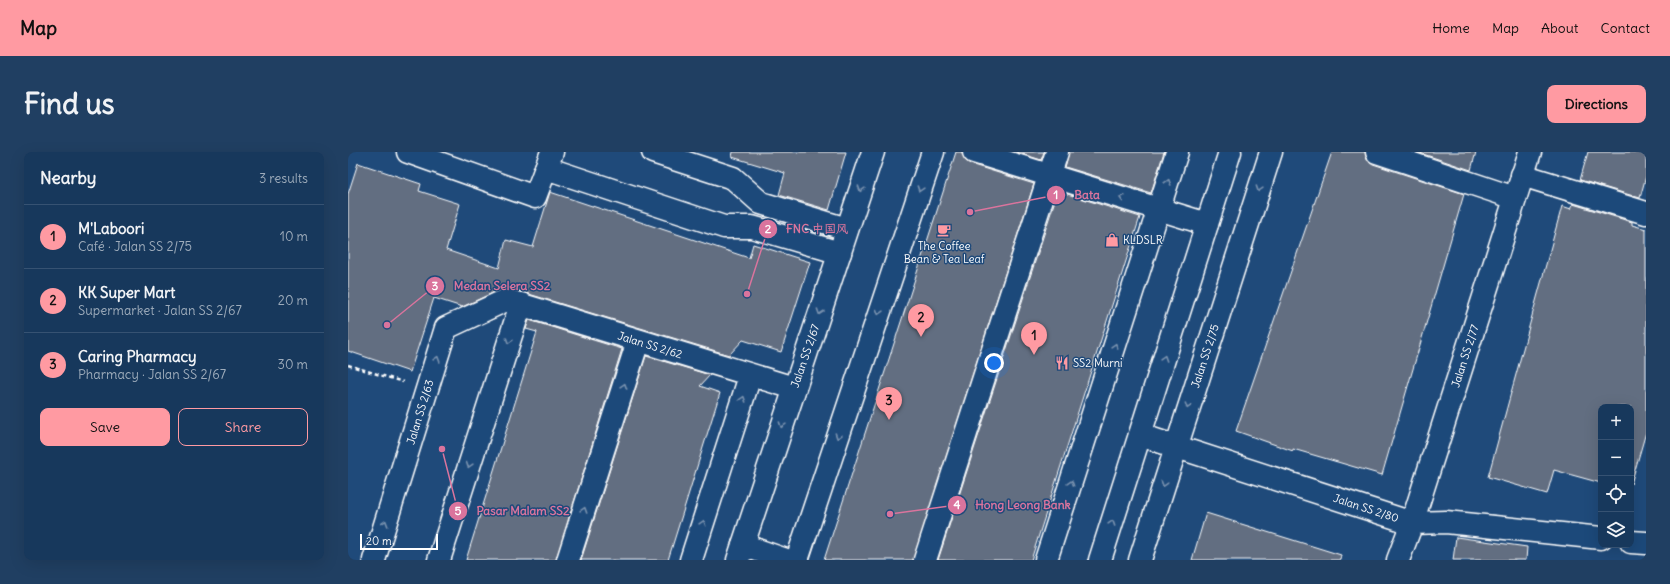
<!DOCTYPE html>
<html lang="en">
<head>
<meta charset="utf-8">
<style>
	body { margin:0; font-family:Delius,"LXGW WenKai TC",sans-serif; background:#203f62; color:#f1f3f6 }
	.controls { position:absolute; right:12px; bottom:12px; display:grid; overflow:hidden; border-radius:8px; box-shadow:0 4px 16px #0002 }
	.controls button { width:36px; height:36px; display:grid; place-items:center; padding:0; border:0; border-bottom:1px solid #365272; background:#17385c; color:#f1f3f6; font:20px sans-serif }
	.scale { position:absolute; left:12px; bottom:10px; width:78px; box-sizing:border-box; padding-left:4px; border:2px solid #fff; border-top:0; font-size:11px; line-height:14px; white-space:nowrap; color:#fff; -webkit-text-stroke:3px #1f4a7a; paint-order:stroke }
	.you { position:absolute; left:646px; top:211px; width:14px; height:14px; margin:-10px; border:3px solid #fff; border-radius:50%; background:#1a73e8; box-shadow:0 0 0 6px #1a73e833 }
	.badge { display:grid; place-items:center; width:26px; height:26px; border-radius:50%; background:#ff9aa2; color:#111; font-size:13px; font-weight:700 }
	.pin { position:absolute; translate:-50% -33px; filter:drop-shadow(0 1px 2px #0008) }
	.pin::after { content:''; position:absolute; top:21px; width:14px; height:12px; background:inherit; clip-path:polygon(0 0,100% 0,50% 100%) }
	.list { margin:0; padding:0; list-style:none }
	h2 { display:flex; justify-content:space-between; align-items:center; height:52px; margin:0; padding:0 16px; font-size:17px }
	h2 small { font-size:13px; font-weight:400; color:#9eacbb }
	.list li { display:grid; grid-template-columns:26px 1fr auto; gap:12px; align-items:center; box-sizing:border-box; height:64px; padding:0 16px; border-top:1px solid #365272 }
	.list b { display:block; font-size:15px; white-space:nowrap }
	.list p { margin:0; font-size:13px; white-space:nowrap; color:#9eacbb }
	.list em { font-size:13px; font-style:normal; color:#9eacbb }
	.actions { display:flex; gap:8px; padding:12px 16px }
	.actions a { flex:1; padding:9px 0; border:1px solid #ff9aa2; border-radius:8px; text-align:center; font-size:14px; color:#ff9aa2 }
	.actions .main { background:#ff9aa2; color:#111 }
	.icon { flex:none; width:22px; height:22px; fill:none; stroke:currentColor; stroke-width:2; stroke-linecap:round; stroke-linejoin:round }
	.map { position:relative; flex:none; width:1298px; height:408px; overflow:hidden; border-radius:8px }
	header { display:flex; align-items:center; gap:24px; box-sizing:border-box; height:56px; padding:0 20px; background:#ff9aa2; color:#111 }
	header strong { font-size:19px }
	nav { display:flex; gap:22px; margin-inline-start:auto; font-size:14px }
	.intro { display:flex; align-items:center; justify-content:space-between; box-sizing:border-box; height:96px; padding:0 24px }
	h1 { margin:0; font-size:28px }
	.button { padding:10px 18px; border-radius:8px; background:#ff9aa2; color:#111; font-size:14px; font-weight:700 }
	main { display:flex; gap:24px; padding:0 24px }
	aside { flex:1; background:#17385c; border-radius:8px; box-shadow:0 4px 16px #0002 }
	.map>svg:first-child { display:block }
</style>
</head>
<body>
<header>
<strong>Map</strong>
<nav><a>Home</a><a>Map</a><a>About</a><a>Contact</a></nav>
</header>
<div class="intro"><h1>Find us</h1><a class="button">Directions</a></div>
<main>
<aside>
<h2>Nearby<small>3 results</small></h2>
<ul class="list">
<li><span class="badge">1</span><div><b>M'Laboori</b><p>Café · Jalan SS 2/75</p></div><em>10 m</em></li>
<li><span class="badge">2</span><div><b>KK Super Mart</b><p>Supermarket · Jalan SS 2/67</p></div><em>20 m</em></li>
<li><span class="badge">3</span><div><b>Caring Pharmacy</b><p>Pharmacy · Jalan SS 2/67</p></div><em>30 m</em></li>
</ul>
<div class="actions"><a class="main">Save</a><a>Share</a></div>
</aside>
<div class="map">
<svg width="1298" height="408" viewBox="0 0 1298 408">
	<rect width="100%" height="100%" fill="#1f4a7a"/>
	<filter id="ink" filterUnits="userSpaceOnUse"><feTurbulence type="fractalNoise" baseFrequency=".025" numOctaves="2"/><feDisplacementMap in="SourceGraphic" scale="8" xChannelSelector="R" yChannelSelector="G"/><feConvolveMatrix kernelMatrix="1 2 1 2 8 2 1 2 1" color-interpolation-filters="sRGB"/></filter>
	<g filter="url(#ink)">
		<g fill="#626e81" stroke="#fff">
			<polygon points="385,0 498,0 481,58 431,43 437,21 384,5"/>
			<polygon points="608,0 614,0 617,8 622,12 686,32 565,408 476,408"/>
			<polygon points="668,0 696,0 693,8"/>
			<polygon points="721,0 816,0 803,41 717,15"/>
			<polygon points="984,0 1017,0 1019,8 1025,12 1116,42 1034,323 945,297 945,299 888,279"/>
			<polygon points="1069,0 1128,0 1123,18"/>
			<polygon points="1240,0 1298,0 1298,24 1292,46 1232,28"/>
			<polygon points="10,11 73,32 71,39 112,52 98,98 151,116 158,88 185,95 202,40 401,106 405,92 462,110 433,200 395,188 381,203 161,136 153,137 114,155 86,146 62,220 0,199 0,42"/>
			<polygon points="710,39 792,65 683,408 590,408"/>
			<polygon points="1225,52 1284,70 1284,73 1298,77 1298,280 1283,332 1283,255 1253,255 1253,331 1206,318 1199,342 1140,325 1214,54 1223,57"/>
			<polygon points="181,168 274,197 208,408 118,408 189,180 178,177"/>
			<polygon points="298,204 362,223 352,234 372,241 320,408 233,408"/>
			<polygon points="858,361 993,403 992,408 844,408"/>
			<polygon points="1108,385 1179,395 1178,408 1105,408"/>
		</g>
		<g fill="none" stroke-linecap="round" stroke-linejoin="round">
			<g stroke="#fff" stroke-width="25">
				<g id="minor">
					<polyline points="60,0 187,45 204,0"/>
					<polyline points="305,0 385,26 413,51 499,77"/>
					<polyline points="626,0 859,72"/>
					<polyline points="1029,0 1167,46"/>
					<polyline points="198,16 376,75 404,75 492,101"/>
					<polyline points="1174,23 1298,61"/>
					<polyline points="792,283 1064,371 1098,370 1253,386"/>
					<polyline points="1283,390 1298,391"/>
					<polyline points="395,393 438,408"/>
					<polyline points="26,408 98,176 158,148 446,236"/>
					<polyline points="91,408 173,152"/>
					<polyline points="220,408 290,189"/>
					<polyline points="343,408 402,224"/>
					<polyline points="390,408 525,0"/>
					<polyline points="449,408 585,0"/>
					<polyline points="577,408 709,0"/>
					<polyline points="698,408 829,0"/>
					<polyline points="752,408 882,0"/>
					<polyline points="792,408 923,0"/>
					<polyline points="1050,408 1064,371 1182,0"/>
				</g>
			</g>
			<polyline stroke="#fff" stroke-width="2.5" stroke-dasharray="4 3" stroke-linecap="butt" points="0,213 55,230"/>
			<use href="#minor" stroke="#1f4a7a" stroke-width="22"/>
		</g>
		<defs><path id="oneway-chevron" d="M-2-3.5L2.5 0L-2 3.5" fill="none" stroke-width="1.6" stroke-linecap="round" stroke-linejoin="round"/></defs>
		<g stroke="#7992af">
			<use href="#oneway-chevron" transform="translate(820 30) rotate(-73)"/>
			<use href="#oneway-chevron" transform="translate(513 37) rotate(108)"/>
			<use href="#oneway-chevron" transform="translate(572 37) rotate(108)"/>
			<use href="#oneway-chevron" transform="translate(911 37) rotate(108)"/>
			<use href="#oneway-chevron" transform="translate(774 46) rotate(-163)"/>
			<use href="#oneway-chevron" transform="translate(472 160) rotate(109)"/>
			<use href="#oneway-chevron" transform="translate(531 160) rotate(108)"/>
			<use href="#oneway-chevron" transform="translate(161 189) rotate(108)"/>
			<use href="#oneway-chevron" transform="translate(767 194) rotate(-72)"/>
			<use href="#oneway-chevron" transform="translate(816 206) rotate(-72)"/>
			<use href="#oneway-chevron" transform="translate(89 207) rotate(-73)"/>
			<use href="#oneway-chevron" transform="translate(276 234) rotate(-72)"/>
			<use href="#oneway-chevron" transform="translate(395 247) rotate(-72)"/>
			<use href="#oneway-chevron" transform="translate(840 254) rotate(108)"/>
			<use href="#oneway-chevron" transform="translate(434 273) rotate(108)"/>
			<use href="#oneway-chevron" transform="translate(490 284) rotate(108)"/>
			<use href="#oneway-chevron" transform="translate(121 313) rotate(108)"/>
			<use href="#oneway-chevron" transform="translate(723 331) rotate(-72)"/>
			<use href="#oneway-chevron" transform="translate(816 332) rotate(107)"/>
			<use href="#oneway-chevron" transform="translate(236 358) rotate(-72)"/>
			<use href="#oneway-chevron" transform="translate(37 371) rotate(-73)"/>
			<use href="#oneway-chevron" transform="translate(355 371) rotate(-72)"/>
			<use href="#oneway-chevron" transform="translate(764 371) rotate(-72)"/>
		</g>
	</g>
	<defs>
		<g id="cafe-bare" transform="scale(1.08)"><path d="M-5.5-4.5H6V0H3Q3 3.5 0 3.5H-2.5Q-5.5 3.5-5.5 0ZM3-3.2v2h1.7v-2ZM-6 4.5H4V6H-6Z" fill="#ff9aa2" stroke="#1f4a7a" stroke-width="2.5" paint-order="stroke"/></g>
		<g id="shop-bare" transform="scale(1.08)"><path d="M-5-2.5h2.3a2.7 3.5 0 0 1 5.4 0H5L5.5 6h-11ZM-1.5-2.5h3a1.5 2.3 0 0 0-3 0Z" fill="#ff9aa2" stroke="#1f4a7a" stroke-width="2.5" paint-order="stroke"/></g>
		<g id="restaurant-bare" transform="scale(1.08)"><path d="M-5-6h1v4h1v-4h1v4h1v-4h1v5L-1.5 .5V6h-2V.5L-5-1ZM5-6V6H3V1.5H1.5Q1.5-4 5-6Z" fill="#ff9aa2" stroke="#1f4a7a" stroke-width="2.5" paint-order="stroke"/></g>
	</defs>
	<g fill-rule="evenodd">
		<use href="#cafe-bare" x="596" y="78"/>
		<use href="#shop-bare" x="764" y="88"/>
		<use href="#restaurant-bare" x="714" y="211"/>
	</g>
	<g text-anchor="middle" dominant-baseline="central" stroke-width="3" stroke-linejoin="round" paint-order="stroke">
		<g font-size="11" fill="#fff" stroke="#1f4a7a" text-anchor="start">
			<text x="775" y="88">KLDSLR</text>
			<text x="596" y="94" text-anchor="middle">The Coffee<tspan x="596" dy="13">Bean &amp; Tea Leaf</tspan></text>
			<text x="725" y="211">SS2 Murni</text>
		</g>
		<g font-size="11" fill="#fff" stroke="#1f4a7a">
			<text transform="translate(302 193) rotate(17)">Jalan SS 2/62</text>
			<text transform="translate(457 204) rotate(-71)">Jalan SS 2/67</text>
			<text transform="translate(857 204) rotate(-72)">Jalan SS 2/75</text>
			<text transform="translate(1117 204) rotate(-72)">Jalan SS 2/77</text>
			<text transform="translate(72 260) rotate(-73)">Jalan SS 2/63</text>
			<text transform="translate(1018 356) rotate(18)">Jalan SS 2/80</text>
		</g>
	</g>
	<path fill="none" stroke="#da749d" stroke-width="1.5" d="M622 60L708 43M399 142L420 77M39 173L87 134M542 362L609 353M94 297L110 359"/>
	<g fill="#da749d" stroke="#1f4a7a" stroke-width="1.5">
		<circle cx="622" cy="60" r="4"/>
		<circle cx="399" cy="142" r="4"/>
		<circle cx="39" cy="173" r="4"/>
		<circle cx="542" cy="362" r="4"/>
		<circle cx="94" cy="297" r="4"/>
		<circle cx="708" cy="43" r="10"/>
		<circle cx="420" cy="77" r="10"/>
		<circle cx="87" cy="134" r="10"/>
		<circle cx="609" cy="353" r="10"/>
		<circle cx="110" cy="359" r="10"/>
	</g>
	<g font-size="12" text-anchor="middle" font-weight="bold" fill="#fff">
		<text x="708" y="47">1</text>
		<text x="420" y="81">2</text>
		<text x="87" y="138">3</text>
		<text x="609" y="357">4</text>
		<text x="110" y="363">5</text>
	</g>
	<g font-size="12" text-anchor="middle" font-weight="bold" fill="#da749d" stroke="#1f4a7a" stroke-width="3" stroke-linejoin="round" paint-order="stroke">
		<text x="739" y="47">Bata</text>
		<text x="469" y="81">FNC 中国风</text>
		<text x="154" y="138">Medan Selera SS2</text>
		<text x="675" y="357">Hong Leong Bank</text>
		<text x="175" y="363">Pasar Malam SS2</text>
	</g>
</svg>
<div class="controls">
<button>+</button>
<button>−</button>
<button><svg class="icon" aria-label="locate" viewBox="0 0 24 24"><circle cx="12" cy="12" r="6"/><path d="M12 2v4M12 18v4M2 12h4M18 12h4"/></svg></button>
<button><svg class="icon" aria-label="layers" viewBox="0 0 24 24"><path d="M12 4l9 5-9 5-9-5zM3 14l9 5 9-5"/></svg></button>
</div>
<div class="scale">20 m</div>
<div class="you"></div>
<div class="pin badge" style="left:686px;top:203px">1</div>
<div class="pin badge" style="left:573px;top:185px">2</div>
<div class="pin badge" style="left:541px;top:268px">3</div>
</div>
</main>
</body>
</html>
